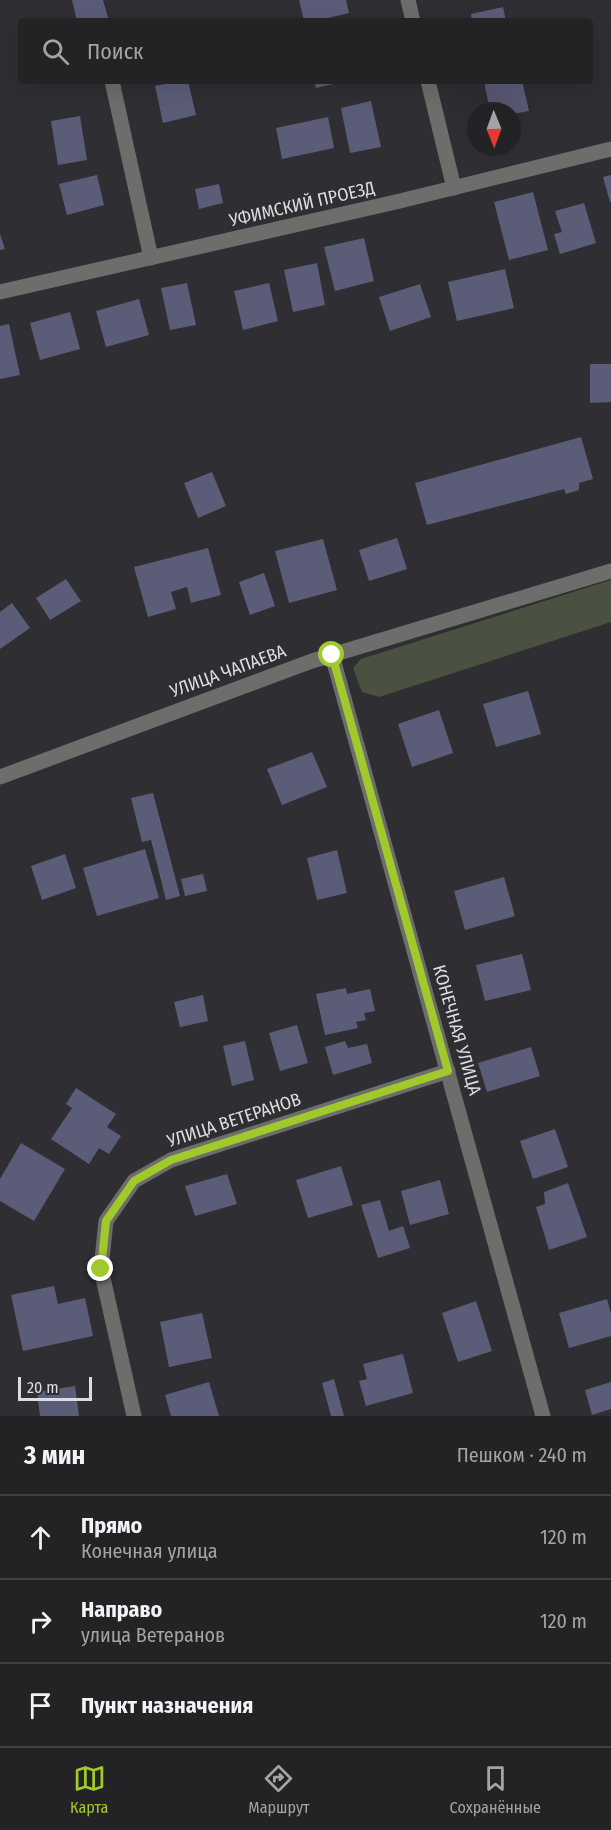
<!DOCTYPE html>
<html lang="ru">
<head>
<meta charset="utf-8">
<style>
	body { margin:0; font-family:"Fira Sans Condensed",sans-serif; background:#2b2b2e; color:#f1f3f6 }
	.compass { position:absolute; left:467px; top:102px; width:54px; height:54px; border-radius:50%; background:#232326; box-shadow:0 6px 24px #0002; rotate:179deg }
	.scale { position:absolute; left:18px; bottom:15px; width:74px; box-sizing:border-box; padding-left:6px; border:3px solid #dddddf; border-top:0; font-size:16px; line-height:21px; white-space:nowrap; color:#dddddf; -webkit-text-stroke:4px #2f2f33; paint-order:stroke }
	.stop { position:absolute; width:18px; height:18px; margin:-14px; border:4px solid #a0c92b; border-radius:50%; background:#fff }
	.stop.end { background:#a0c92b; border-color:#fff; box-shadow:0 2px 6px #0008 }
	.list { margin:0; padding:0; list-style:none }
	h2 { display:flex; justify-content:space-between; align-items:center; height:78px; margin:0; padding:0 24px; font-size:26px }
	h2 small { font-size:20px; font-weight:400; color:#a3a4a7 }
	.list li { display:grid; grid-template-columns:39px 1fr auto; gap:18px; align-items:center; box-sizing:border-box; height:84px; padding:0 24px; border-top:2px solid #404043 }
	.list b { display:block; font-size:22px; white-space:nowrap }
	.list p { margin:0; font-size:20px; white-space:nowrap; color:#a3a4a7 }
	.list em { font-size:20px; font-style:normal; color:#a3a4a7 }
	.icon { flex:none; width:33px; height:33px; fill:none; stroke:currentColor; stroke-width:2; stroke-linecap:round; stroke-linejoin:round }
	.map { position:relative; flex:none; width:611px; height:1416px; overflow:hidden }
	.search { position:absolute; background:#232326; box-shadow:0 6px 24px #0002; left:18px; right:18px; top:18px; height:66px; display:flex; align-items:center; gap:15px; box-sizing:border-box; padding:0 21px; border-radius:6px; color:#a3a4a7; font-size:22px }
	.sheet { height:330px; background:#232326 }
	nav { display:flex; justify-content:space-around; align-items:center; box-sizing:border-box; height:84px; border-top:2px solid #404043; background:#232326; font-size:16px; color:#a3a4a7 }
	nav a { display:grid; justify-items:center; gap:3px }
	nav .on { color:#a0c92b }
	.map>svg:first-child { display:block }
</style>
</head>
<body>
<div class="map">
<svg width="611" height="1416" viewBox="0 0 611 1416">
	<rect width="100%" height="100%" fill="#2f2f33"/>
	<polygon fill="#4b5140" points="611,580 611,622 379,697 362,692 353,668 361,659"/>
	<g fill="#5b5c77">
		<polygon points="72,0 103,0 109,21 77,21"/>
		<polygon points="299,0 346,0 349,13 315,21 304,21"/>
		<polygon points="503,7 506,21 472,21 471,14"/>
		<polygon points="180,81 188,81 196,115 163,123 155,86"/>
		<polygon points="314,81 342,81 342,82 316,88"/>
		<polygon points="484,81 522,81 529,111 512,114 512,111 490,111"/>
		<polygon points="371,101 381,147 350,153 341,108"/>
		<polygon points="80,116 87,160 58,165 51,121"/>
		<polygon points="328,117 334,148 282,159 276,128"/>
		<polygon points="97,175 104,205 67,215 59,184"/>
		<polygon points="611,175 611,202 610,202 603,177"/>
		<polygon points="219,184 223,203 199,209 195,189"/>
		<polygon points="533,192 548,250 509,260 494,202"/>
		<polygon points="584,203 596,243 560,254 554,234 562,232 555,211"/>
		<polygon points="0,234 5,249 0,250"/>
		<polygon points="364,238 374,281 335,291 324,247"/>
		<polygon points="317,263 325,305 293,312 284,270"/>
		<polygon points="505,269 514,308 457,321 448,282"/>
		<polygon points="187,283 196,325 170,330 161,288"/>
		<polygon points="269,283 278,321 243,330 234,291"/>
		<polygon points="420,284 431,317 390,331 379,297"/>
		<polygon points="139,299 149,335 106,347 96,311"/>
		<polygon points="70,312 80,349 40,360 30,323"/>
		<polygon points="9,324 20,375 0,379 0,326"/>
		<polygon points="590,364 611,364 611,402 590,403"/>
		<polygon points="581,437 593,479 579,483 579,490 566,494 564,489 427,525 415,483"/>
		<polygon points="212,472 226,506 198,518 184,483"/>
		<polygon points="397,538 407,569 369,581 359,550"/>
		<polygon points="323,539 337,590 289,603 275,551"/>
		<polygon points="208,548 221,595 191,603 187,587 171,592 176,609 148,617 134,567"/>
		<polygon points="264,573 275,606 250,615 239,582"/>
		<polygon points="66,579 81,601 50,620 36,598"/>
		<polygon points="12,603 30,628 0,649 0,612"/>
		<polygon points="528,691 541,734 496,747 483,704"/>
		<polygon points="439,710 453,753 412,767 398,724"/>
		<polygon points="312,752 327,787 282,805 267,769"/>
		<polygon points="153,793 180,896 166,900 151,840 142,842 131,798"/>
		<polygon points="145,849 159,898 97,916 83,868"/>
		<polygon points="337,850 347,893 317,900 307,858"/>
		<polygon points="65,854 76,888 42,900 31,866"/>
		<polygon points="203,874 207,891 185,896 181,879"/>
		<polygon points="504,877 515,916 465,930 454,891"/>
		<polygon points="522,954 531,990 485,1001 476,965"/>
		<polygon points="346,988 347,994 370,989 375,1011 364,1013 366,1020 356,1022 358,1028 325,1035 316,994"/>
		<polygon points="203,995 208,1021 180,1027 174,1002"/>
		<polygon points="297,1025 308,1063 280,1071 269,1033"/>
		<polygon points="245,1041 254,1080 232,1086 223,1046"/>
		<polygon points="345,1041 348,1048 367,1044 372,1063 333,1075 325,1047"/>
		<polygon points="531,1047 540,1076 487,1092 478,1063"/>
		<polygon points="76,1088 116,1114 107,1127 121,1136 109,1154 99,1148 89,1164 51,1139 72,1108 66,1104"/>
		<polygon points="555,1129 568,1167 533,1179 520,1141"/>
		<polygon points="21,1143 65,1169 34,1221 0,1201 0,1179"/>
		<polygon points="341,1166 353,1205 308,1218 296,1180"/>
		<polygon points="227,1174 237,1204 195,1216 185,1186"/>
		<polygon points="440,1180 449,1214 410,1225 401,1191"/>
		<polygon points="568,1183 587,1237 549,1250 536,1207 545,1204 544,1192"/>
		<polygon points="380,1200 389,1231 403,1226 410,1248 378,1258 361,1205"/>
		<polygon points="54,1286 58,1304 85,1298 93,1336 23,1351 11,1295"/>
		<polygon points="607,1299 611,1314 611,1336 569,1348 559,1313"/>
		<polygon points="476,1301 492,1351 458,1362 442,1313"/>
		<polygon points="202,1313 212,1358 169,1367 160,1322"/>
		<polygon points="403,1354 413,1393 366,1406 359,1381 367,1379 363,1364"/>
		<polygon points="334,1379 344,1416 331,1416 322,1383"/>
		<polygon points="209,1382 219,1416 171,1416 165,1395"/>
		<polygon points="611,1382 611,1409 592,1415 585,1390"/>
		<polygon points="75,1386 79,1416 40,1416 37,1392"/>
	</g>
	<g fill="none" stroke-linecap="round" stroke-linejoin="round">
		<g stroke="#6d6d6c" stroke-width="15">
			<polyline points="408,0 413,21"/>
			<polyline points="112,81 151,258"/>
			<polyline points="428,81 454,188"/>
			<polyline points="0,292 400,201 611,149"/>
			<polyline points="332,655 543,1416"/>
			<polyline points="0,777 312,661 611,571"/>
			<polyline points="134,1416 101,1269 106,1221 134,1181 171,1160 448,1071"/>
		</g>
	</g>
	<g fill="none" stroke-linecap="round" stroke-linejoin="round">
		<polyline stroke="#a0c92b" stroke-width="8" points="101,1269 106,1221 134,1181 171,1160 448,1071 332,655"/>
	</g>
	<g text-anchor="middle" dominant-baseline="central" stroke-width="4.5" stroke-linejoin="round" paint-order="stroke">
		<g font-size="18" fill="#dddddf" stroke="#2f2f33">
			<text transform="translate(302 204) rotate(-13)">УФИМСКИЙ ПРОЕЗД</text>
			<text transform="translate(228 671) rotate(-20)">УЛИЦА ЧАПАЕВА</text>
			<text transform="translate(457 1030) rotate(74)">КОНЕЧНАЯ УЛИЦА</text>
			<text transform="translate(234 1120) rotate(-18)">УЛИЦА ВЕТЕРАНОВ</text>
		</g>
	</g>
</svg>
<svg class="compass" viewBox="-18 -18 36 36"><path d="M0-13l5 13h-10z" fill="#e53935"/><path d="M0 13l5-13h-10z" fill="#a3a4a7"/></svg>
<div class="scale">20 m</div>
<div class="stop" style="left:332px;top:655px"></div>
<div class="stop end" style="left:101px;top:1269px"></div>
<div class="search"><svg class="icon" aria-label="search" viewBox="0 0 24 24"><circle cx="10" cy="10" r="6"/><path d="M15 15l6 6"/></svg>Поиск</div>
</div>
<section class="sheet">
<h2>3 мин<small>Пешком · 240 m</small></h2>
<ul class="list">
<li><svg class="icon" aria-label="ahead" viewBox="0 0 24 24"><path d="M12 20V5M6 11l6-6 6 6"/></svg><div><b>Прямо</b><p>Конечная улица</p></div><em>120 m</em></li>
<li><svg class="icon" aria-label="right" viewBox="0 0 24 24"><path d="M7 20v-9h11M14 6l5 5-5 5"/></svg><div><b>Направо</b><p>улица Ветеранов</p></div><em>120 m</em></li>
<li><svg class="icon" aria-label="arrive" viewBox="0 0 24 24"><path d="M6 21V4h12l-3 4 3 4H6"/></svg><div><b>Пункт назначения</b></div></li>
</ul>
</section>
<nav>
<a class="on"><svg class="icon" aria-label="map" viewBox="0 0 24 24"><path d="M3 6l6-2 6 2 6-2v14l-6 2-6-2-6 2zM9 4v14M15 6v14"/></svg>Карта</a>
<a><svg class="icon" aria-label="directions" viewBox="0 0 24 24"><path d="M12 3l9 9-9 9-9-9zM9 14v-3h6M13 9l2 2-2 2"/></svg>Маршрут</a>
<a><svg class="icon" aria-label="saved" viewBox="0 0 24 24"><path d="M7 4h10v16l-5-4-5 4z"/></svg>Сохранённые</a>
</nav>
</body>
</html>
